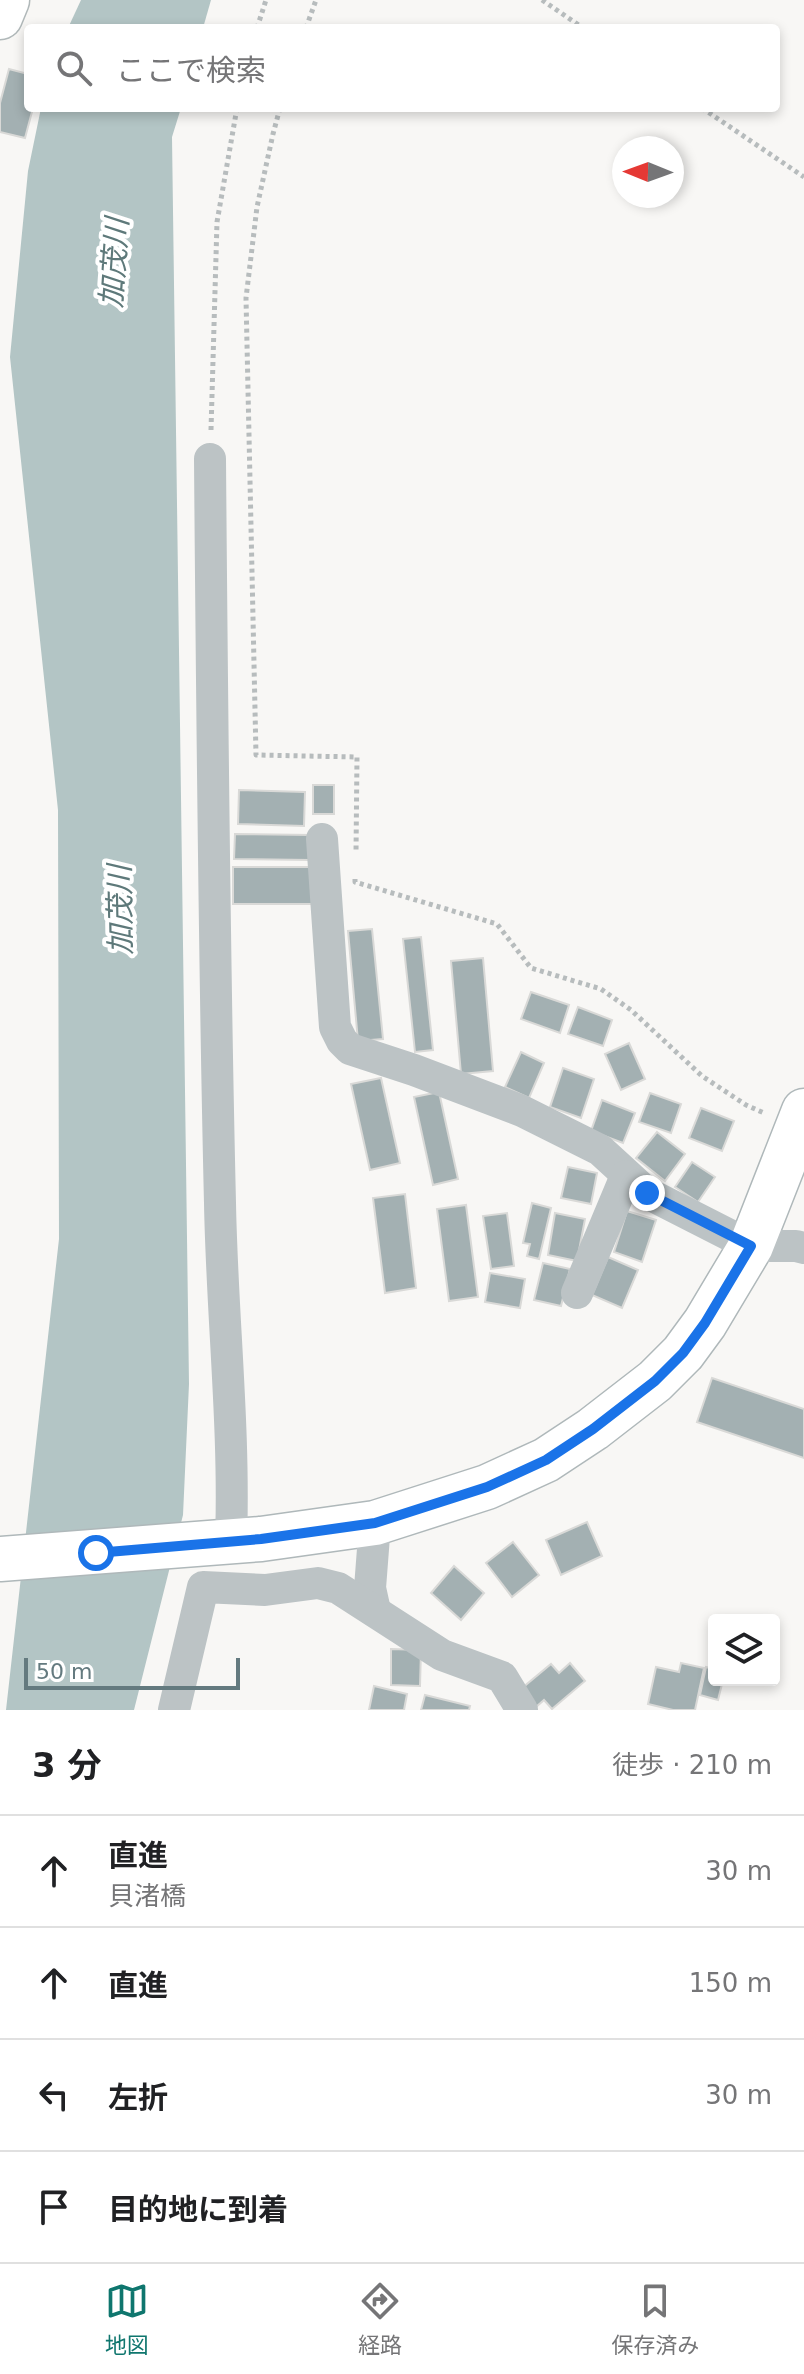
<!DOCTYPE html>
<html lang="ja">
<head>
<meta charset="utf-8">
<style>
	body { margin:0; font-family:"DejaVu Sans","Noto Sans JP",sans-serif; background:#f2f2f2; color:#202124 }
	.controls { position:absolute; right:24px; bottom:24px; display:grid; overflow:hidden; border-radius:8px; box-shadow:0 4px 12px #0003 }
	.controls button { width:72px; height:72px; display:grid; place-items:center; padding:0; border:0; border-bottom:2px solid #e0e0e0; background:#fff; color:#202124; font:40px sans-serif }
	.compass { position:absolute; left:612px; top:136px; width:72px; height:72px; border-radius:50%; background:#fff; box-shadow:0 4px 12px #0003; rotate:271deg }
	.scale { position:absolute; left:24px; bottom:20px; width:216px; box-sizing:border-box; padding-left:8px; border:4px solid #647a7f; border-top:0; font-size:22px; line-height:28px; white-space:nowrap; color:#647a7f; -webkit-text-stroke:6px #fff; paint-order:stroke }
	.stop { position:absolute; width:24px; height:24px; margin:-18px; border:6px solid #1a73e8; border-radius:50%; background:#fff }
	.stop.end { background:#1a73e8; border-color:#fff; box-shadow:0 2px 8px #0008 }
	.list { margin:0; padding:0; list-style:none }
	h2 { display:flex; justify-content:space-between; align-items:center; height:104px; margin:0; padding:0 32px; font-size:34px }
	h2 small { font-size:26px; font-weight:400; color:#757577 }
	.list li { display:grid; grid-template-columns:52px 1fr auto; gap:24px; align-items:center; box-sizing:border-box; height:112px; padding:0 32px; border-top:2px solid #e0e0e0 }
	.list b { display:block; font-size:30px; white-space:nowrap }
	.list p { margin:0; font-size:26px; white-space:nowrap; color:#757577 }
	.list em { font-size:26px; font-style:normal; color:#757577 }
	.icon { flex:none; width:44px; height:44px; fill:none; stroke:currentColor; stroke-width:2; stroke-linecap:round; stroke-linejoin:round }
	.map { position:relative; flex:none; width:804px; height:1710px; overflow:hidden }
	.search { position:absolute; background:#fff; box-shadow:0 4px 12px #0003; left:24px; right:24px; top:24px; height:88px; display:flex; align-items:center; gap:20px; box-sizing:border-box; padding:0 28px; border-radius:8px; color:#757577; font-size:30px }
	.sheet { height:552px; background:#fff }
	nav { display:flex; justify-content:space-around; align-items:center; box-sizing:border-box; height:112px; border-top:2px solid #e0e0e0; background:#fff; font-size:22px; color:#757577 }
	nav a { display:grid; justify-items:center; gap:4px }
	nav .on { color:#0f766e }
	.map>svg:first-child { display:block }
</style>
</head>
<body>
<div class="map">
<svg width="804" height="1710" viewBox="0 0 804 1710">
	<rect width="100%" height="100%" fill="#f8f7f5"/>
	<g fill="#b3c5c5">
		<polygon points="81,0 211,0 203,28 68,28"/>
		<polygon points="41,108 181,108 172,137 189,1384 183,1515 134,1710 6,1710 59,1239 58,810 10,357 28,171"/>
	</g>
	<g fill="#a3b0b2" stroke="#d9d9d7" stroke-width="2">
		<polygon points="9,69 28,74 28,108 33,108 25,138 0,132 0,103"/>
		<rect x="313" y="785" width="21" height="29"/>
		<polygon points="239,790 305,792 304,826 238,824"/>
		<polygon points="235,834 311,835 310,860 234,859"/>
		<rect x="233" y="867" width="79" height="37"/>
		<polygon points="372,929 383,1039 358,1041 348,931"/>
		<polygon points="421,937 433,1050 415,1052 403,939"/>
		<polygon points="483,958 493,1071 461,1074 451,961"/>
		<polygon points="531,992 569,1005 560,1033 521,1019"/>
		<polygon points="578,1007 612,1020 603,1046 568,1034"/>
		<polygon points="629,1043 645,1079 621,1090 605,1054"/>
		<polygon points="521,1052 544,1063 529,1098 505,1087"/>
		<polygon points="563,1068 594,1079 581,1118 550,1107"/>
		<polygon points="381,1078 400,1163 370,1170 351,1084"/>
		<polygon points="439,1092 458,1179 433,1185 414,1097"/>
		<polygon points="650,1093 681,1104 671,1133 639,1122"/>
		<polygon points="602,1100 635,1113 623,1143 591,1131"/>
		<polygon points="701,1108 734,1121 722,1151 689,1138"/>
		<polygon points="657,1132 685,1154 665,1181 636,1158"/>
		<polygon points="692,1162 715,1177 698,1202 675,1187"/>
		<polygon points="568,1167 597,1173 591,1204 561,1198"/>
		<polygon points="405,1194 416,1288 385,1293 373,1198"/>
		<polygon points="532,1203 551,1208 539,1259 527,1256 530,1244 523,1243"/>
		<polygon points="466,1205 478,1297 449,1301 437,1209"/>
		<polygon points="627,1211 656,1220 642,1262 614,1252"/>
		<polygon points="507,1213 514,1266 491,1269 483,1216"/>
		<polygon points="555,1213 585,1219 577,1261 548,1255"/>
		<polygon points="608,1257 638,1270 622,1308 592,1295"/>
		<polygon points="543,1263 570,1269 561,1306 534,1300"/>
		<polygon points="490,1273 525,1279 520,1308 485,1302"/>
		<polygon points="712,1378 804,1409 804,1458 697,1422"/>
		<polygon points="587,1522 602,1556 561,1575 546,1540"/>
		<polygon points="513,1542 539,1575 512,1597 486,1563"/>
		<polygon points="454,1566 484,1593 461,1620 431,1593"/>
		<polygon points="391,1649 421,1650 420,1686 391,1685"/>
		<polygon points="570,1663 585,1681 552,1709 544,1700 536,1707 521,1689 551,1664 559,1673"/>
		<polygon points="681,1663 704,1668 695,1710 673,1710 648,1704 656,1667 679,1672"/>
		<polygon points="706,1667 714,1669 714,1680 723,1680 718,1700 700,1695"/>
		<polygon points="374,1686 407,1694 404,1710 369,1710"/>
		<polygon points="425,1695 470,1706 469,1710 421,1710"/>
	</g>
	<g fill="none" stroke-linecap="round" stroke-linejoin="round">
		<g stroke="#afb8ba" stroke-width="47">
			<polyline id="secondary" points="0,1559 261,1539 375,1523 487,1487 546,1460 593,1429 655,1381 683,1353 705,1323 751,1246 804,1111"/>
		</g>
		<g stroke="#b0b8b9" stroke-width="47">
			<polyline id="primary" points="0,17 7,0"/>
		</g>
		<g stroke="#b7bcbd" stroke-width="5" stroke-dasharray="4 4" stroke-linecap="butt">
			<polyline points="542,0 583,28"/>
			<polyline points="257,28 266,0"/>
			<polyline points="306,28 316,0"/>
			<polyline points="280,108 273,134 257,207 246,298 256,755 357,757 356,853"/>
			<polyline points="702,108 804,177"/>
			<polyline points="211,430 217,222 237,108"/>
			<polyline points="355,879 355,882 497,924 531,968 601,989 631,1010 702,1076 746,1105 764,1113"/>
		</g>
		<g stroke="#bcc3c5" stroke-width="32">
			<path d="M210,459C212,707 214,955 220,1203C222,1316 235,1428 231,1541"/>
			<polyline points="322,839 335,1027 342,1041 350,1049 414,1070 522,1111 600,1150 647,1193 751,1246 796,1246 804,1248"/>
			<polyline points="577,1293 626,1176"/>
			<polyline points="375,1523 370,1588 375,1611"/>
			<polyline points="174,1710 203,1587 265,1590 318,1583 338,1588 442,1655 502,1677 522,1710"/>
		</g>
		<use href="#secondary" stroke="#fff" stroke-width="44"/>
		<use href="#primary" stroke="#fff" stroke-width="44"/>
	</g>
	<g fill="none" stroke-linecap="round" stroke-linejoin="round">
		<polyline stroke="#1a73e8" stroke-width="10" points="96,1553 261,1539 375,1523 487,1487 546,1460 593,1429 655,1381 683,1353 705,1323 751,1246 647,1193"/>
	</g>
	<g text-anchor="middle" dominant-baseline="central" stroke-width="8" stroke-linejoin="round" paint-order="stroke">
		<g font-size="30" font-style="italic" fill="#5e797a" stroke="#fff">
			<text transform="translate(114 263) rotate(-86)">加茂川</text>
			<text transform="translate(120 910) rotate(-91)">加茂川</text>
		</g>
	</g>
</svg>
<div class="controls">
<button><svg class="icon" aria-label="layers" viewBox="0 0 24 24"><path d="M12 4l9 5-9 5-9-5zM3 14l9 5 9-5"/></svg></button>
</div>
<svg class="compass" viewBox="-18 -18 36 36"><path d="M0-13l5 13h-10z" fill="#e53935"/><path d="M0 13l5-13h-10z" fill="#757577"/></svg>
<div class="scale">50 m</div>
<div class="stop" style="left:96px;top:1553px"></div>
<div class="stop end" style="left:647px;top:1193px"></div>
<div class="search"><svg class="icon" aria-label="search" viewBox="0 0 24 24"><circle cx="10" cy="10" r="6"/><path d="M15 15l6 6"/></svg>ここで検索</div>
</div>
<section class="sheet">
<h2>3 分<small>徒歩 · 210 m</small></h2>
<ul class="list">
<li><svg class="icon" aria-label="ahead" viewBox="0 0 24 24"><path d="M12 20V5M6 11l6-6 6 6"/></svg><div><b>直進</b><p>貝渚橋</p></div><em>30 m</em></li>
<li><svg class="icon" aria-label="ahead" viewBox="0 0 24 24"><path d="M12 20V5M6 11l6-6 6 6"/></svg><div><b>直進</b></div><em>150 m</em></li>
<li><svg class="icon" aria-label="left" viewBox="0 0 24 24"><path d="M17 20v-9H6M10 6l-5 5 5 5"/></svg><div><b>左折</b></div><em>30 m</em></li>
<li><svg class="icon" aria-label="arrive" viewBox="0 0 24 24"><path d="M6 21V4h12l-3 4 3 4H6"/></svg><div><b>目的地に到着</b></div></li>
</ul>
</section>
<nav>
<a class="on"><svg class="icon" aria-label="map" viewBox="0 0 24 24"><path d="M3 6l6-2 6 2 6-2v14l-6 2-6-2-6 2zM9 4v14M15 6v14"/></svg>地図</a>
<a><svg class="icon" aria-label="directions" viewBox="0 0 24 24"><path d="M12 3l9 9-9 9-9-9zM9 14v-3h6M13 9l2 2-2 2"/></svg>経路</a>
<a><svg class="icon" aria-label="saved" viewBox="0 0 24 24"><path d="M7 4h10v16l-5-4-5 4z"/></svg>保存済み</a>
</nav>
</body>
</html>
